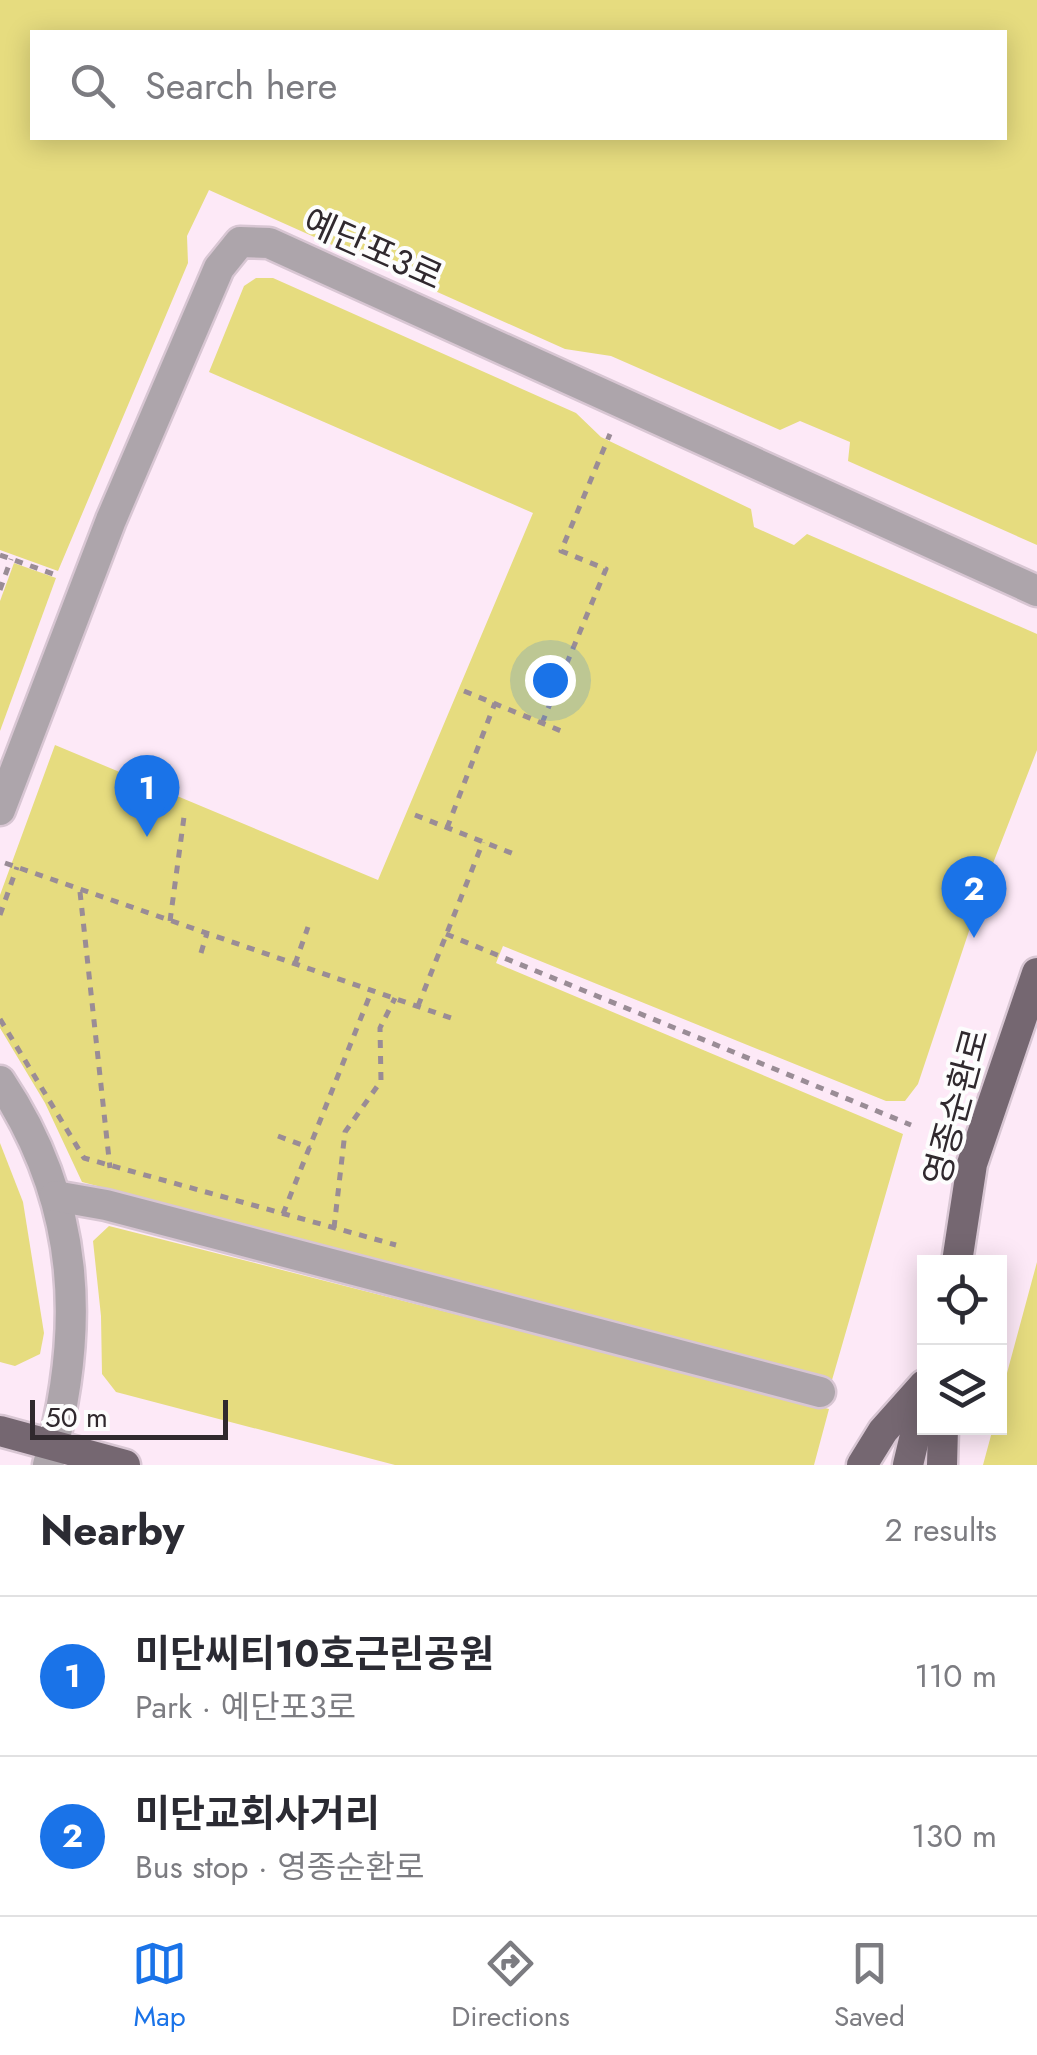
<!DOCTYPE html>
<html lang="en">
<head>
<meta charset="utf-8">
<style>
	body { margin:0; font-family:Jost,"Noto Sans KR",sans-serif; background:#f7f7f7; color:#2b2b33 }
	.controls { position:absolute; right:30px; bottom:30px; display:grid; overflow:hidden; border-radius:0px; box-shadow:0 5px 25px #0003 }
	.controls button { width:90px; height:90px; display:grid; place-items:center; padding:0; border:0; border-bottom:2px solid #e1e1e2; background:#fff; color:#2b2b33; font:50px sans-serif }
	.scale { position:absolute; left:30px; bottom:25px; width:198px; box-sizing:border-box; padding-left:10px; border:5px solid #30292e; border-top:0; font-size:28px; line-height:35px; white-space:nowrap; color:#30292e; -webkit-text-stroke:8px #fdfdfd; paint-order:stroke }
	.you { position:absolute; left:550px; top:680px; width:35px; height:35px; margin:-25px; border:8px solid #fff; border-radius:50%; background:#1a73e8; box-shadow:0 0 0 15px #1a73e833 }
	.badge { display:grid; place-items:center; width:65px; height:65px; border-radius:50%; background:#1a73e8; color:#fff; font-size:32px; font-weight:700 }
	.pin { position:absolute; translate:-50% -82px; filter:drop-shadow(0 2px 5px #0008) }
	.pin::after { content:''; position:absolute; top:52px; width:35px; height:30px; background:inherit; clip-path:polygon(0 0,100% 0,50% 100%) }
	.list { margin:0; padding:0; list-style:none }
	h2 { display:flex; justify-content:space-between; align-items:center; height:130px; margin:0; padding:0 40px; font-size:42px }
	h2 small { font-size:32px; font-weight:400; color:#7c7c81 }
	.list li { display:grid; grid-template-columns:65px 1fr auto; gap:30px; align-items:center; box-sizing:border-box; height:160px; padding:0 40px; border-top:2px solid #e1e1e2 }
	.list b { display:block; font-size:38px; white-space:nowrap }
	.list p { margin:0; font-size:32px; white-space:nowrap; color:#7c7c81 }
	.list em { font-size:32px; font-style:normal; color:#7c7c81 }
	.icon { flex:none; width:55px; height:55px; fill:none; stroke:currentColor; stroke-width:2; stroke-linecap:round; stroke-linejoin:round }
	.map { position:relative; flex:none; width:1037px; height:1465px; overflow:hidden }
	.search { position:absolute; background:#fff; box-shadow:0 5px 25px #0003; left:30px; right:30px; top:30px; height:110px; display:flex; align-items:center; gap:25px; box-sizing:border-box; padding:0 35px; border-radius:0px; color:#7c7c81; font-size:38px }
	.sheet { height:450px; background:#fff }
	nav { display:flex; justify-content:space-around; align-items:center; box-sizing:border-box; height:140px; border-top:2px solid #e1e1e2; background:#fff; font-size:28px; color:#7c7c81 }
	nav a { display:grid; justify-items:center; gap:5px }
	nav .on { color:#1a73e8 }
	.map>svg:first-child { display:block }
</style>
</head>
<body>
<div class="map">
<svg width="1037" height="1465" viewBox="0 0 1037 1465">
	<rect width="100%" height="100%" fill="#fde9f7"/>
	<g fill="#e6dc7f" fill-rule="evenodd">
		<path d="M0,0H1037V545L848,461L850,442L800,421L780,430L611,356L565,349L209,190L187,236L188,263L58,571L0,550ZM32,32H1004V138H32Z"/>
		<polygon points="256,278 273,278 576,413 601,437 751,509 754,527 794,545 807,534 1037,634 1037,750 983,889 918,1084 905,1101 886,1101 503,946 496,963 903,1134 832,1380 82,1182 45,1103 0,1028 0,895 55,745 378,880 533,513 209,372 244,286"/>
		<polygon points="14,563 56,578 0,731 0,601"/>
		<polygon points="0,1143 23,1202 44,1333 40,1354 15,1366 0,1362"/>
		<polygon points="109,1226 829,1409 814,1465 395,1465 116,1392 102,1374 101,1316 93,1241"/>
		<polygon points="1037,1262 1037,1465 983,1465 993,1428 1000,1428 1000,1399"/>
	</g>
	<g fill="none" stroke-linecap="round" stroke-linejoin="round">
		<g stroke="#d8c6d3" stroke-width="35">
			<g id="minor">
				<polyline points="0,810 111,520 219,268 240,242 269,243 302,258 1037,591"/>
				<path d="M0,1081C81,1202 86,1329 48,1465"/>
				<polyline points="55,1196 106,1205 820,1392"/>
			</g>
		</g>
		<g stroke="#d8c6d3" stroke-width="35">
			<g id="major">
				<polyline points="957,1262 972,1164 1037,973"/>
				<polyline points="0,1431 125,1465"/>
				<polyline points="862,1465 883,1431 924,1385"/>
				<polyline points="908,1465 924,1397"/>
				<polyline points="942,1465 943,1428"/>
			</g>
		</g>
		<g stroke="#9a8c96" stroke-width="5" stroke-dasharray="8 8" stroke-linecap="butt">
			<polyline points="0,555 59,576"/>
			<polyline points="0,590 11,559"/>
			<polyline points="464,691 566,733"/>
			<polyline points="542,723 606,569 561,551 610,434"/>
			<polyline points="415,815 519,856"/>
			<polyline points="447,828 495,703"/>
			<polyline points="5,863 454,1019"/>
			<polyline points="80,892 110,1168"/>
			<polyline points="0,915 17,867"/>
			<polyline points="170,921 184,817"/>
			<polyline points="446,934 911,1125"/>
			<polyline points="201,953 207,933"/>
			<polyline points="295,964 308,927"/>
			<polyline points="418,1006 483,842"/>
			<polyline points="0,1019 84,1158 396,1245"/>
			<polyline points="278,1136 310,1148"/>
			<polyline points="283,1214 372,990"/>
			<polyline points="334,1228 345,1132 381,1081 380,1028 395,998"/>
		</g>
		<use href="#minor" stroke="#ada5ab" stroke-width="30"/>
		<use href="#major" stroke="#756771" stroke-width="30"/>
	</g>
	<g text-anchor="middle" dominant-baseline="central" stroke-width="8" stroke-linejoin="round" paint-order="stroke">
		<g font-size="35" fill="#30292e" stroke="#fdfdfd">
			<text transform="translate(373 249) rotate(24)">예단포3로</text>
			<text transform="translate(956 1107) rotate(-75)">영종순환로</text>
		</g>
	</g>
</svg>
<div class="controls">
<button><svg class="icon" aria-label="locate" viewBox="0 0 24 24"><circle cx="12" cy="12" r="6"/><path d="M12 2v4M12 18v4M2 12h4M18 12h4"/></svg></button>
<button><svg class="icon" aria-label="layers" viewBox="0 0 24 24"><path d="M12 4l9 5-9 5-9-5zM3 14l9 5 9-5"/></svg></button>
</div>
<div class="scale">50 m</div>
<div class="you"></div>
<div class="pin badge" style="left:147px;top:837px">1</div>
<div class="pin badge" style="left:974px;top:938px">2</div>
<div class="search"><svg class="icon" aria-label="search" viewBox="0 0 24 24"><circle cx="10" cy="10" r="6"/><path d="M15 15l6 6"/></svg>Search here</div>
</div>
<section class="sheet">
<h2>Nearby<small>2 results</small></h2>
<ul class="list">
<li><span class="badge">1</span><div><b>미단씨티10호근린공원</b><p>Park · 예단포3로</p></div><em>110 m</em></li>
<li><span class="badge">2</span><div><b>미단교회사거리</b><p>Bus stop · 영종순환로</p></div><em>130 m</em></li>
</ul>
</section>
<nav>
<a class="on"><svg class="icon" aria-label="map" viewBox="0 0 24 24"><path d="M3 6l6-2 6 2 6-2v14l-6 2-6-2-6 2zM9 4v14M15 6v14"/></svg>Map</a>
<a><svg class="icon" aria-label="directions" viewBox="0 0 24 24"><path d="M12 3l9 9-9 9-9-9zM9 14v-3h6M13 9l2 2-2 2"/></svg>Directions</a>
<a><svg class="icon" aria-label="saved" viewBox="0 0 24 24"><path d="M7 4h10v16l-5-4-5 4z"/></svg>Saved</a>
</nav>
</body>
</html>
